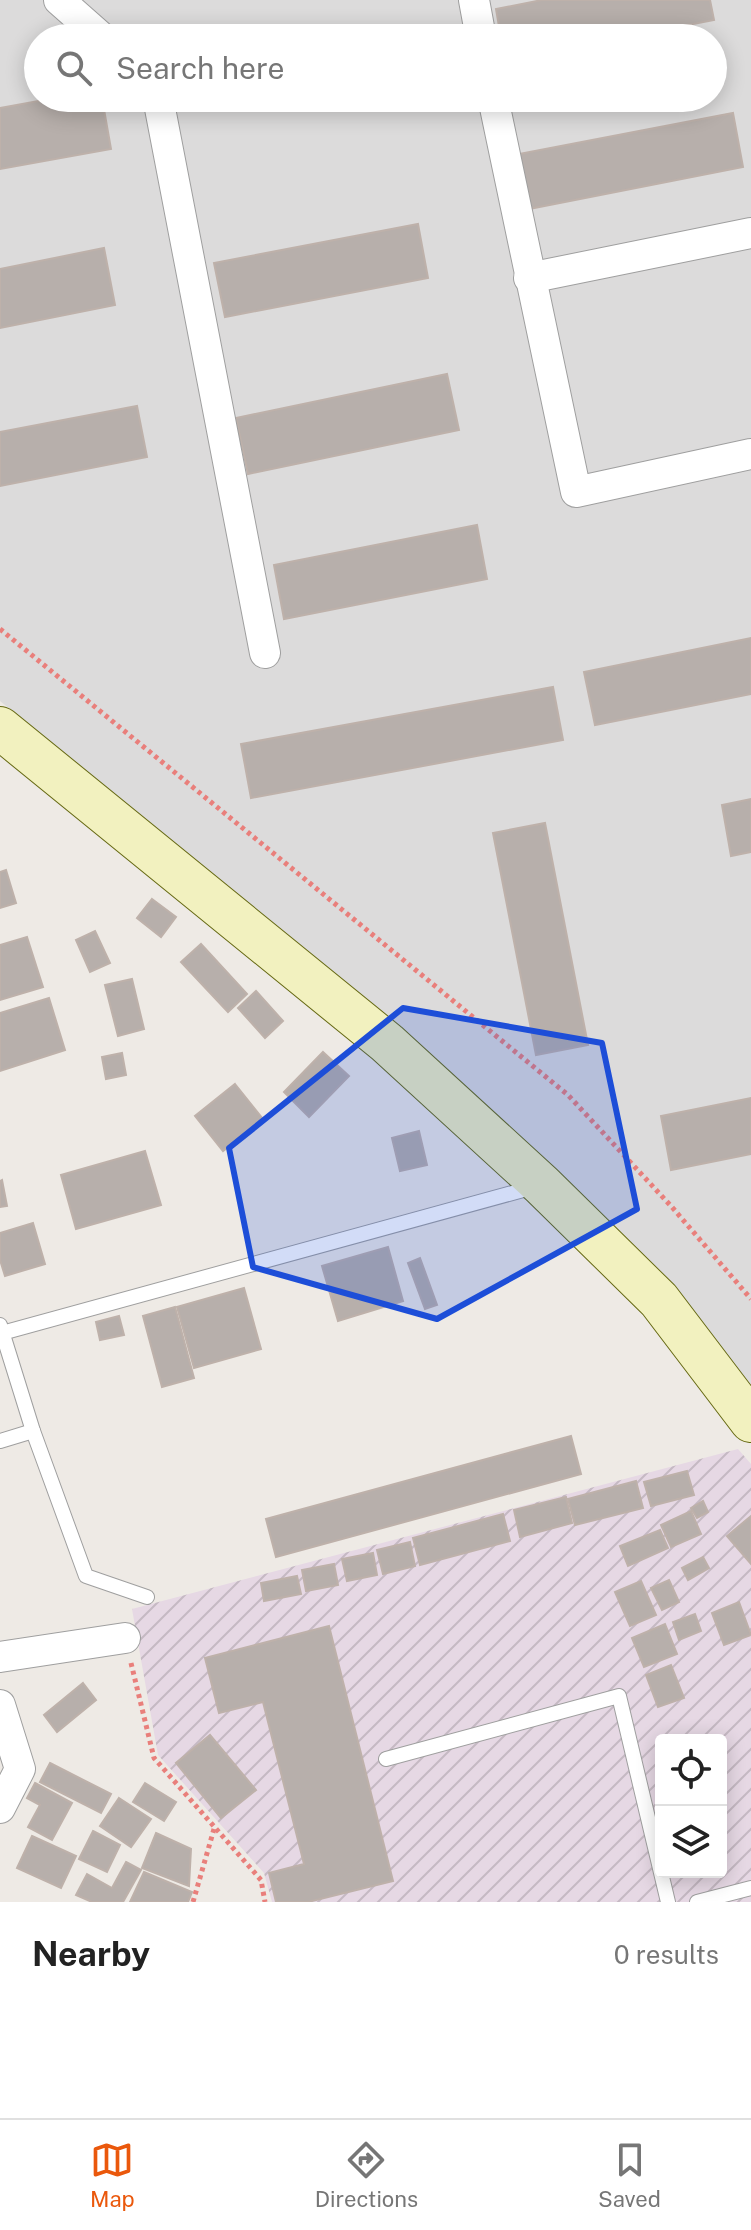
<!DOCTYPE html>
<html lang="en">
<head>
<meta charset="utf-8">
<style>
	body { margin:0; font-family:"Public Sans",sans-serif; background:#f6f6f6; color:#222 }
	.controls { position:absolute; right:24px; bottom:24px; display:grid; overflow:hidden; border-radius:8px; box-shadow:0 4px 20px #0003 }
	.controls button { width:72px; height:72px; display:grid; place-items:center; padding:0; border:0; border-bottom:2px solid #e0e0e0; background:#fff; color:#222; font:40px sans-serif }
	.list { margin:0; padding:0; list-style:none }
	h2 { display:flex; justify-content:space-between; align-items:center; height:104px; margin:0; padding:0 32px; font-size:34px }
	h2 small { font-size:26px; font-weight:400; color:#767676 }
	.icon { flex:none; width:44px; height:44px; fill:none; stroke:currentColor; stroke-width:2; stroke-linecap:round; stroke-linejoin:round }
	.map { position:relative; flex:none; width:751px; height:1902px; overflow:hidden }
	.search { position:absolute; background:#fff; box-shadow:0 4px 20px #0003; left:24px; right:24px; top:24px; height:88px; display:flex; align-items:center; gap:20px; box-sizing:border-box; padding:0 28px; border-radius:44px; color:#767676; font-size:30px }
	.sheet { height:216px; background:#fff }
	nav { display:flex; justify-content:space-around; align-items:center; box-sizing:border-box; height:112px; border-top:2px solid #e0e0e0; background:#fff; font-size:22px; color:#767676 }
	nav a { display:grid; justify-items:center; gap:4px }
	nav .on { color:#ea580c }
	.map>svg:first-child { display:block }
</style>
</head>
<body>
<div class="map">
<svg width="751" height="1902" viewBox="0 0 751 1902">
	<defs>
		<pattern id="industrial-furrows" width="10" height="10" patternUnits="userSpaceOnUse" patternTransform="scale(2)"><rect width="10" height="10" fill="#e6d8e4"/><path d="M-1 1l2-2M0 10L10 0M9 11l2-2" fill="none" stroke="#c5b9c3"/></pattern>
	</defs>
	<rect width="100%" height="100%" fill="#eeeae5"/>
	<path fill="#dcdbdb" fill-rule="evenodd" d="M0,0H751V1389L669,1281L534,1149L394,1021L0,701ZM38,38H713V98H38Z"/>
	<path fill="url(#industrial-furrows)" fill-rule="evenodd" d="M738,1449L751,1464V1902H272L264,1873L158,1755L132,1609ZM661,1740H721V1872H661Z"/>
	<g fill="#b7afab" stroke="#beb1aa" stroke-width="2">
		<polygon points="542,0 710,0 714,20 621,38 501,38 496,9"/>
		<polygon points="55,98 102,98 111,149 0,169 0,108"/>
		<polygon points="733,113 743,167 529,209 519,154"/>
		<polygon points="418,224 428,278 225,317 214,263"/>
		<polygon points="104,248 115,305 0,328 0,269"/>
		<polygon points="447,374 459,430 248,474 236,418"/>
		<polygon points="137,406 147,457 0,486 0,432"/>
		<polygon points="477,525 487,579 284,619 274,565"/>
		<polygon points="751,638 751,694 595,725 584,672"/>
		<polygon points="553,687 563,740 251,798 241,744"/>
		<polygon points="751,799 751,852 731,856 722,805"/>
		<polygon points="545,823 588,1045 536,1055 493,833"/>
		<polygon points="6,870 16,903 0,908 0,872"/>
		<polygon points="152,899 176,917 161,937 137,918"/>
		<polygon points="95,931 110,963 90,972 76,940"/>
		<polygon points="27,937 43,987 0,1000 0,945"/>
		<polygon points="201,944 247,994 228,1012 181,962"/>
		<polygon points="132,979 144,1029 118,1036 105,985"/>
		<polygon points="256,991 283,1021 265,1038 238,1008"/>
		<polygon points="49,998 65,1050 0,1071 0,1013"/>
		<polygon points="323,1052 349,1076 309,1117 284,1092"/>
		<polygon points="122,1053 126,1075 106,1079 102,1057"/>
		<polygon points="235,1084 263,1119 223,1151 195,1116"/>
		<polygon points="751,1098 751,1154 671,1170 661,1116"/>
		<polygon points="419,1131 427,1165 400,1171 392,1138"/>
		<polygon points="145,1151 161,1205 76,1229 61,1175"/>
		<polygon points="2,1180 7,1206 0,1207 0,1181"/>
		<polygon points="33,1223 45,1264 5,1276 0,1260 0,1233"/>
		<polygon points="388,1247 403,1301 338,1321 322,1266"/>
		<polygon points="420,1258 437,1305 425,1309 408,1263"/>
		<polygon points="244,1288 261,1349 194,1368 177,1307"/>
		<polygon points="175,1307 194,1378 162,1387 143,1316"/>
		<polygon points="119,1316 124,1335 100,1340 96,1322"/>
		<polygon points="571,1436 581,1474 276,1557 266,1519"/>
		<polygon points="687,1471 694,1495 651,1506 644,1482"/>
		<polygon points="636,1481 643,1508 575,1525 568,1499"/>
		<polygon points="566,1497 572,1523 520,1537 514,1510"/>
		<polygon points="703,1501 708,1512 697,1518 691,1508"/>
		<polygon points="691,1511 701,1534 671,1547 661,1525"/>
		<polygon points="503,1514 510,1541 420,1565 413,1538"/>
		<polygon points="751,1516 751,1564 727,1536"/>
		<polygon points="660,1530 668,1548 628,1566 620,1546"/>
		<polygon points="410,1542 415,1566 383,1574 377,1550"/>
		<polygon points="373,1553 377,1575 347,1581 342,1559"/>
		<polygon points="703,1557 709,1568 688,1580 682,1568"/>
		<polygon points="334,1564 338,1585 306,1591 302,1570"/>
		<polygon points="297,1576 301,1594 264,1601 261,1583"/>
		<polygon points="669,1580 679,1602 662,1610 651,1588"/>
		<polygon points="641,1581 656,1615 630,1626 615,1592"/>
		<polygon points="739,1602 751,1635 724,1645 712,1613"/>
		<polygon points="695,1614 701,1631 679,1640 673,1622"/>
		<polygon points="665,1624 677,1654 644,1667 632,1638"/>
		<polygon points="329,1626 393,1881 308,1902 276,1902 269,1873 304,1864 263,1702 219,1713 205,1658"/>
		<polygon points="671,1665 684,1698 658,1707 646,1675"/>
		<polygon points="83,1683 96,1700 57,1732 44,1715"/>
		<polygon points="210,1735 256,1790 221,1818 176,1763"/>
		<polygon points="50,1763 111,1794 101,1813 40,1782"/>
		<polygon points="35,1783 72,1803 52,1840 28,1827 40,1805 27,1798"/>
		<polygon points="145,1783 176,1802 164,1821 133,1802"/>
		<polygon points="119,1798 151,1819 131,1847 100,1826"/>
		<polygon points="93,1831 120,1845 107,1872 79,1859"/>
		<polygon points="156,1833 191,1849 189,1886 142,1868"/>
		<polygon points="32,1836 76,1856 61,1888 17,1868"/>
		<polygon points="126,1862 141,1870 123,1902 92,1902 76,1895 87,1874 112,1888"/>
		<polygon points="144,1872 192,1892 188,1902 130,1902"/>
	</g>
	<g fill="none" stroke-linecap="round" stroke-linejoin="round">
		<g stroke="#9f9f9f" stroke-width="16">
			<g id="service">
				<polyline points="0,1325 33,1431 86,1576 147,1597"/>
				<polyline points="2,1333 534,1187"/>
				<polyline points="0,1441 33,1431"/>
				<polyline points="386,1759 619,1696 668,1902"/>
				<polyline points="697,1902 751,1888"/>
			</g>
		</g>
		<g stroke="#9f9f9f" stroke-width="32">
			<g id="minor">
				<polyline points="59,0 102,38"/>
				<polyline points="474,0 481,38"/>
				<polyline points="158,98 265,653"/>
				<polyline points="493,98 576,492 751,454"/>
				<polyline points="529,278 751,233"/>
				<polyline points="0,1657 125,1638"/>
				<polyline points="0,1705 20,1769 0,1808"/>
			</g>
		</g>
		<g stroke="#656812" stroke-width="44">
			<polyline id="secondary" points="0,728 387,1043 542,1185 659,1300 751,1421"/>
		</g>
		<g stroke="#e97f7b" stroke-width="5" stroke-dasharray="4 4" stroke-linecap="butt">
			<polyline points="0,629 568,1095 671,1206 751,1299"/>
			<polyline points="131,1663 154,1758 261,1880 265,1902"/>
			<polyline points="193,1902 214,1829"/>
		</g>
		<use href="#service" stroke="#fff" stroke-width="14"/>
		<use href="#minor" stroke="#fff" stroke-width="30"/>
		<use href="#secondary" stroke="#f2f1bf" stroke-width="42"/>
	</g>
	<path fill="#1d4ed8" fill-opacity="0.2" stroke="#1d4ed8" stroke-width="6" stroke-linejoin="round" d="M403,1008L602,1043L637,1209L437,1319L253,1267L229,1148Z"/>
</svg>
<div class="controls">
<button><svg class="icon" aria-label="locate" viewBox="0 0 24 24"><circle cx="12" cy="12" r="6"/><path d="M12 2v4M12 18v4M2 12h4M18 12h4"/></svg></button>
<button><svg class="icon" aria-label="layers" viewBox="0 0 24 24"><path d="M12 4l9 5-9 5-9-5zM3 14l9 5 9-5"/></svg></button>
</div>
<div class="search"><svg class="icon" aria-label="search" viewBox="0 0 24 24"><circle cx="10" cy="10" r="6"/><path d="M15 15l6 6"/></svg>Search here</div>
</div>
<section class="sheet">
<h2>Nearby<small>0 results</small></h2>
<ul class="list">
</ul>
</section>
<nav>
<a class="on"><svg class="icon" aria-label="map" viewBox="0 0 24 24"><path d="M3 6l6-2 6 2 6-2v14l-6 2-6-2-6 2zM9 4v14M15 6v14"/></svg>Map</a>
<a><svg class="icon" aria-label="directions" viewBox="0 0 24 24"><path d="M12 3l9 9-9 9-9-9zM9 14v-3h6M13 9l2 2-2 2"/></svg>Directions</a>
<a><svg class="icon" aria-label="saved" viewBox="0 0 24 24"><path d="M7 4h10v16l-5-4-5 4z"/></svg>Saved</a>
</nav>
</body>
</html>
